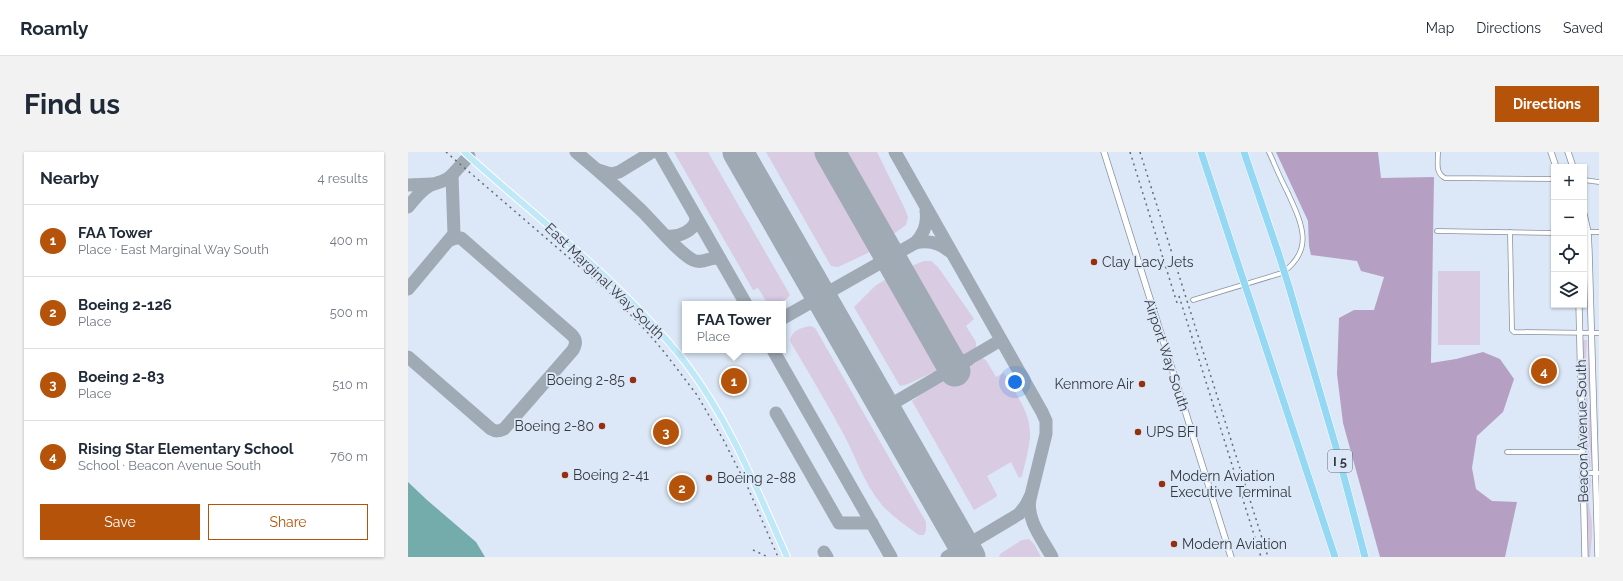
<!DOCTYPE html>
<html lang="en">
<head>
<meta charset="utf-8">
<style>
	body { margin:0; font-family:Raleway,sans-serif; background:#f2f2f3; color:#1f2937 }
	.controls { position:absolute; right:12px; top:12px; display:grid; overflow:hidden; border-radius:0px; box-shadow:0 1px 3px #0004 }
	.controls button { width:36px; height:36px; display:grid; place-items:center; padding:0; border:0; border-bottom:1px solid #e0e1e3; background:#fff; color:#1f2937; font:20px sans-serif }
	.you { position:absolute; left:607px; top:230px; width:14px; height:14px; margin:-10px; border:3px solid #fff; border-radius:50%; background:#1a73e8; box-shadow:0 0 0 6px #1a73e833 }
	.badge { display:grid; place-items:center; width:26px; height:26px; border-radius:50%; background:#b45309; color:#fff; font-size:13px; font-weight:700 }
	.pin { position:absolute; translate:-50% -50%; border:2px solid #fff; box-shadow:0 1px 4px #0006 }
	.popup { position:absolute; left:274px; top:149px; width:104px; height:52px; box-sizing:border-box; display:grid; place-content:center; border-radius:0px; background:#fff; filter:drop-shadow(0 1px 3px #0005); font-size:13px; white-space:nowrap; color:#747a83 }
	.popup b { font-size:15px; color:#1f2937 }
	.popup::after { content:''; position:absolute; left:50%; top:100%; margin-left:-8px; border:8px solid transparent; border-top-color:#fff }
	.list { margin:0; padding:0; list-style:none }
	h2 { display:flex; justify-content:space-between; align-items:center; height:52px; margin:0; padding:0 16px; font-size:17px }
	h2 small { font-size:13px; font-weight:400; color:#747a83 }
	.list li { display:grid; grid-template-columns:26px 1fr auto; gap:12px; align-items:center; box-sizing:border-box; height:72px; padding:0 16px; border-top:1px solid #e0e1e3 }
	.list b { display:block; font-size:15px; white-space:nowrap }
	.list p { margin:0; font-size:13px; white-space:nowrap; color:#747a83 }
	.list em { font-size:13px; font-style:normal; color:#747a83 }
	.actions { display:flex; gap:8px; padding:12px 16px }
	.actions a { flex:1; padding:9px 0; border:1px solid #b45309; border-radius:0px; text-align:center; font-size:14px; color:#b45309 }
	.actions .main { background:#b45309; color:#fff }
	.icon { flex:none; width:22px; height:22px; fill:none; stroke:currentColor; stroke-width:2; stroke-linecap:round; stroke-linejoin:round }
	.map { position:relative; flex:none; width:1191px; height:405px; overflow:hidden; border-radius:0px }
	header { display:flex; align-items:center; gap:24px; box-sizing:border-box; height:56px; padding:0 20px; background:#fff; border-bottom:1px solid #e0e1e3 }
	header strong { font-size:19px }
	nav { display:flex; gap:22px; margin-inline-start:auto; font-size:14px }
	.intro { display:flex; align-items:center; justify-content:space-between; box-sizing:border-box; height:96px; padding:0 24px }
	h1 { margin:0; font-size:28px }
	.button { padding:10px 18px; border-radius:0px; background:#b45309; color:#fff; font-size:14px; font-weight:700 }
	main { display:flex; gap:24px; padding:0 24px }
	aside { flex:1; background:#fff; border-radius:0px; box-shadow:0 1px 3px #0004 }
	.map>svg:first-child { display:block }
</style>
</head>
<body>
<header>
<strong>Roamly</strong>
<nav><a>Map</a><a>Directions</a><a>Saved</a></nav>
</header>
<div class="intro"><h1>Find us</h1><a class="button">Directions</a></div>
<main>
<aside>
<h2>Nearby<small>4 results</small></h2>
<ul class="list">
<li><span class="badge">1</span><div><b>FAA Tower</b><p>Place · East Marginal Way South</p></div><em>400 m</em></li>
<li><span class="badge">2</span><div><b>Boeing 2-126</b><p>Place</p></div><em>500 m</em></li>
<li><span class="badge">3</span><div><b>Boeing 2-83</b><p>Place</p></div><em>510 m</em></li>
<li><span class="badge">4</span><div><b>Rising Star Elementary School</b><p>School · Beacon Avenue South</p></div><em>760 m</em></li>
</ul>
<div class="actions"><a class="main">Save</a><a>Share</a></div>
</aside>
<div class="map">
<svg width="1191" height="405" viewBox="0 0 1191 405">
	<rect width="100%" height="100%" fill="#dce8f7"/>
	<g fill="#d8cbe2">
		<path d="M266,0H300L382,143C376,151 370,152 360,152L350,136L345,138Z"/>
		<polygon points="358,0 407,0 464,99 430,115 423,114"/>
		<polygon points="437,0 469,0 497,57 500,65 498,73 484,83"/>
		<polygon points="516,109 523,109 530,115 566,167 558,174 568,190 568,195 566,198 554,204 550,200 501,115"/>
		<rect x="1030" y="119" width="42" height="74"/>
		<polygon points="480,126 528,212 530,218 500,232 492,234 446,155 467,134"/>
		<path d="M402,174L407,176L518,370V378L516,383H511C498,374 485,365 474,353C456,332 448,305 435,281C418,250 400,219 382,189C384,178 392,176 402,174Z"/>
		<polygon points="1174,188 1179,188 1177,225 1180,251 1179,283 1183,315 1178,315"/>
		<polygon points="1181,188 1186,313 1184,314 1180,280 1182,248 1179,226"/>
		<path d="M574,206L578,208L588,225L596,221C606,239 622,260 622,281C622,296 617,310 614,324L611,326L603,310L579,324L589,343L588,345L566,358L504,249L535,226L537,229L563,215L562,214L570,209L569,207Z"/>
		<polygon points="1183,327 1181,353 1184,370 1184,385 1182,405 1180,405 1178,328"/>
		<polygon points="621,387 626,392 633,405 591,405 592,402 614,388"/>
	</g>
	<polygon fill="#b5a0c4" points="868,0 970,0 973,26 1026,25 1023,211 1048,207 1075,200 1092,207 1106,227 1095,260 1069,284 1064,316 1068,337 1084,349 1109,350 1097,405 972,405 935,271 929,222 931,166 946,158 966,158 976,125 953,119 949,109 903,103 901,94 900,69"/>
	<polygon fill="#74abab" points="0,330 19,348 68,390 77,405 0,405"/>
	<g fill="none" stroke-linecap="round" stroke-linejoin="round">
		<g stroke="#a0aab5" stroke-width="13">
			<path d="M168,0C191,19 213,39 234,59C247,72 271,101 285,108C295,113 303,103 312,107"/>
			<polyline points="251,0 338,152"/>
			<path d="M487,0L634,260L638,269V282L622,347C618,368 635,388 644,405"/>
			<polyline points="190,18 203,22 211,20 244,0"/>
			<polyline points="0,33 24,32"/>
			<path d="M0,55C6,48 12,39 21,34C29,30 38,30 44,23"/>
			<path d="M258,84C270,86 289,78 288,65"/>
			<path d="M507,91C520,88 531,90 541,99"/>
			<polyline points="0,137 46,82 44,23 61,4"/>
			<path d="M375,166L507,91C516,82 520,72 518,59"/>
			<polyline points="365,198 483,405"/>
			<path d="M537,200C544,208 549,210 560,208"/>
			<path d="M0,205L83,277C88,280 91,279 96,277L165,198C168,192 169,188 164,183L53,86H48L42,88"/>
			<polyline points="477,256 593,188"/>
			<polyline points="368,261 431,371 464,371"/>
			<polyline points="416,400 419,405"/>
			<polyline points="539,405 611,362 618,353 622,345"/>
		</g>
		<g stroke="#a0aab5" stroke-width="31">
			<polyline points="330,0 562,405"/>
			<polyline points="422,0 547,219"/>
		</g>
		<g stroke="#87929f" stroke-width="5.5">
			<g id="minor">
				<path d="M1030,0C1030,10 1027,21 1037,26L1146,27"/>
				<polyline points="1176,28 1191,30"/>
				<polyline points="1029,79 1146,81"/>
				<polyline points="1102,80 1104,178 1106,180 1191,181"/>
				<polyline points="1180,80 1191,80"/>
				<path d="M785,148L874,121C908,97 893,70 879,39C872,26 867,13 861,0"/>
				<polyline points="1099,300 1174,300"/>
				<polyline points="1175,321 1191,321"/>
			</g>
		</g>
		<g stroke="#87929f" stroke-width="7">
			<g id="secondary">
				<polyline points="696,0 823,405"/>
				<polyline points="1143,0 1148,15"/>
				<polyline points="1160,0 1165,15"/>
				<polyline points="1176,62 1180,80 1181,99 1190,405"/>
				<polyline points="1171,153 1177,405"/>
			</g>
		</g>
		<g stroke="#fff" stroke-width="8">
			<path id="primary" d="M56,0C131,68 214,130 277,210C322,269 349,338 379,405"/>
		</g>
		<g stroke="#fff" stroke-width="8">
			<g id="motorway">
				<polyline points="793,0 832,118"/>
				<polyline points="836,0 871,103"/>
				<polyline points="881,135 930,302 957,405"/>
				<polyline points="842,148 927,405"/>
			</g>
		</g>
		<use href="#minor" stroke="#fff" stroke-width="4"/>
		<use href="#secondary" stroke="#fff" stroke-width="5.5"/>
		<use href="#primary" stroke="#bfe8f8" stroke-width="6"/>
		<use href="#motorway" stroke="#94d8f4" stroke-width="7"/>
		<g stroke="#646b73" stroke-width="1.5" stroke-dasharray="2 4" stroke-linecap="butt">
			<polyline points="38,0 203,142 240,181 257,201 289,243 316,289 340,336 370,405"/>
			<polyline points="722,0 769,151"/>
			<polyline points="732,0 860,405"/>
			<polyline points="771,144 853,405"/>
			<polyline points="345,398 360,405"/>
		</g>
		<g stroke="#fff" stroke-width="8" stroke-linecap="butt">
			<g id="motorway-bridge">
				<polyline points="871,103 881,135"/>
				<polyline points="832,118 842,148"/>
			</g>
		</g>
		<use href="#motorway-bridge" stroke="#94d8f4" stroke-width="7"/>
	</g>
	<g fill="#962f10" stroke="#dce8f7" stroke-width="1.5">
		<circle cx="686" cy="110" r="4"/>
		<circle cx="225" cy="228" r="4"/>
		<circle cx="734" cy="232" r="4"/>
		<circle cx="194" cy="274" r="4"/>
		<circle cx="730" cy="280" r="4"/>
		<circle cx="157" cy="323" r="4"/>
		<circle cx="301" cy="326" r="4"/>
		<circle cx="754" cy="332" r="4"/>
		<circle cx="766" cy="392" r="4"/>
	</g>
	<g text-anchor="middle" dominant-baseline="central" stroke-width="3.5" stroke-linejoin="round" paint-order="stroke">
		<rect fill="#dce8f7" stroke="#666e76" stroke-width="1" x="920" y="298" width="24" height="22" rx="3"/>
		<g font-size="13" font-weight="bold" fill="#34393f">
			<text x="932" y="309">I 5</text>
		</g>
		<g font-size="14" fill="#34393f" stroke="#dce8f7" text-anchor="start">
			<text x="694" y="110">Clay Lacy Jets</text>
			<text x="217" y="228" text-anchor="end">Boeing 2-85</text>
			<text x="726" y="232" text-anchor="end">Kenmore Air</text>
			<text x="186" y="274" text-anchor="end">Boeing 2-80</text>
			<text x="738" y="280">UPS BFI</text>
			<text x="165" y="323">Boeing 2-41</text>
			<text x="762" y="324">Modern Aviation<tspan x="762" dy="16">Executive Terminal</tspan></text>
			<text x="309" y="326">Boeing 2-88</text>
			<text x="774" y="392">Modern Aviation</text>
		</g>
		<g font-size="14" fill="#34393f" stroke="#dce8f7">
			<text transform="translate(197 129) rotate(44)">East Marginal Way South</text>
			<text transform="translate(759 203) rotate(72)">Airport Way South</text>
			<text transform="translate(1174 279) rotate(-91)">Beacon Avenue South</text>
		</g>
	</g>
</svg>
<div class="controls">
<button>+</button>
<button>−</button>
<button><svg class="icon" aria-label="locate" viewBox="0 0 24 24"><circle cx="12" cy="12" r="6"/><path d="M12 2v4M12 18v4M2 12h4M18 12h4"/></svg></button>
<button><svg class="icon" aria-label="layers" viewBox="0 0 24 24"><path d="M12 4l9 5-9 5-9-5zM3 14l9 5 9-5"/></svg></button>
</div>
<div class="you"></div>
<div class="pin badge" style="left:326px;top:229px">1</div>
<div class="popup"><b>FAA Tower</b>Place</div>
<div class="pin badge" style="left:274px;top:336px">2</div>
<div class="pin badge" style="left:258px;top:280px">3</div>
<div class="pin badge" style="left:1136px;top:219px">4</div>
</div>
</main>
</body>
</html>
